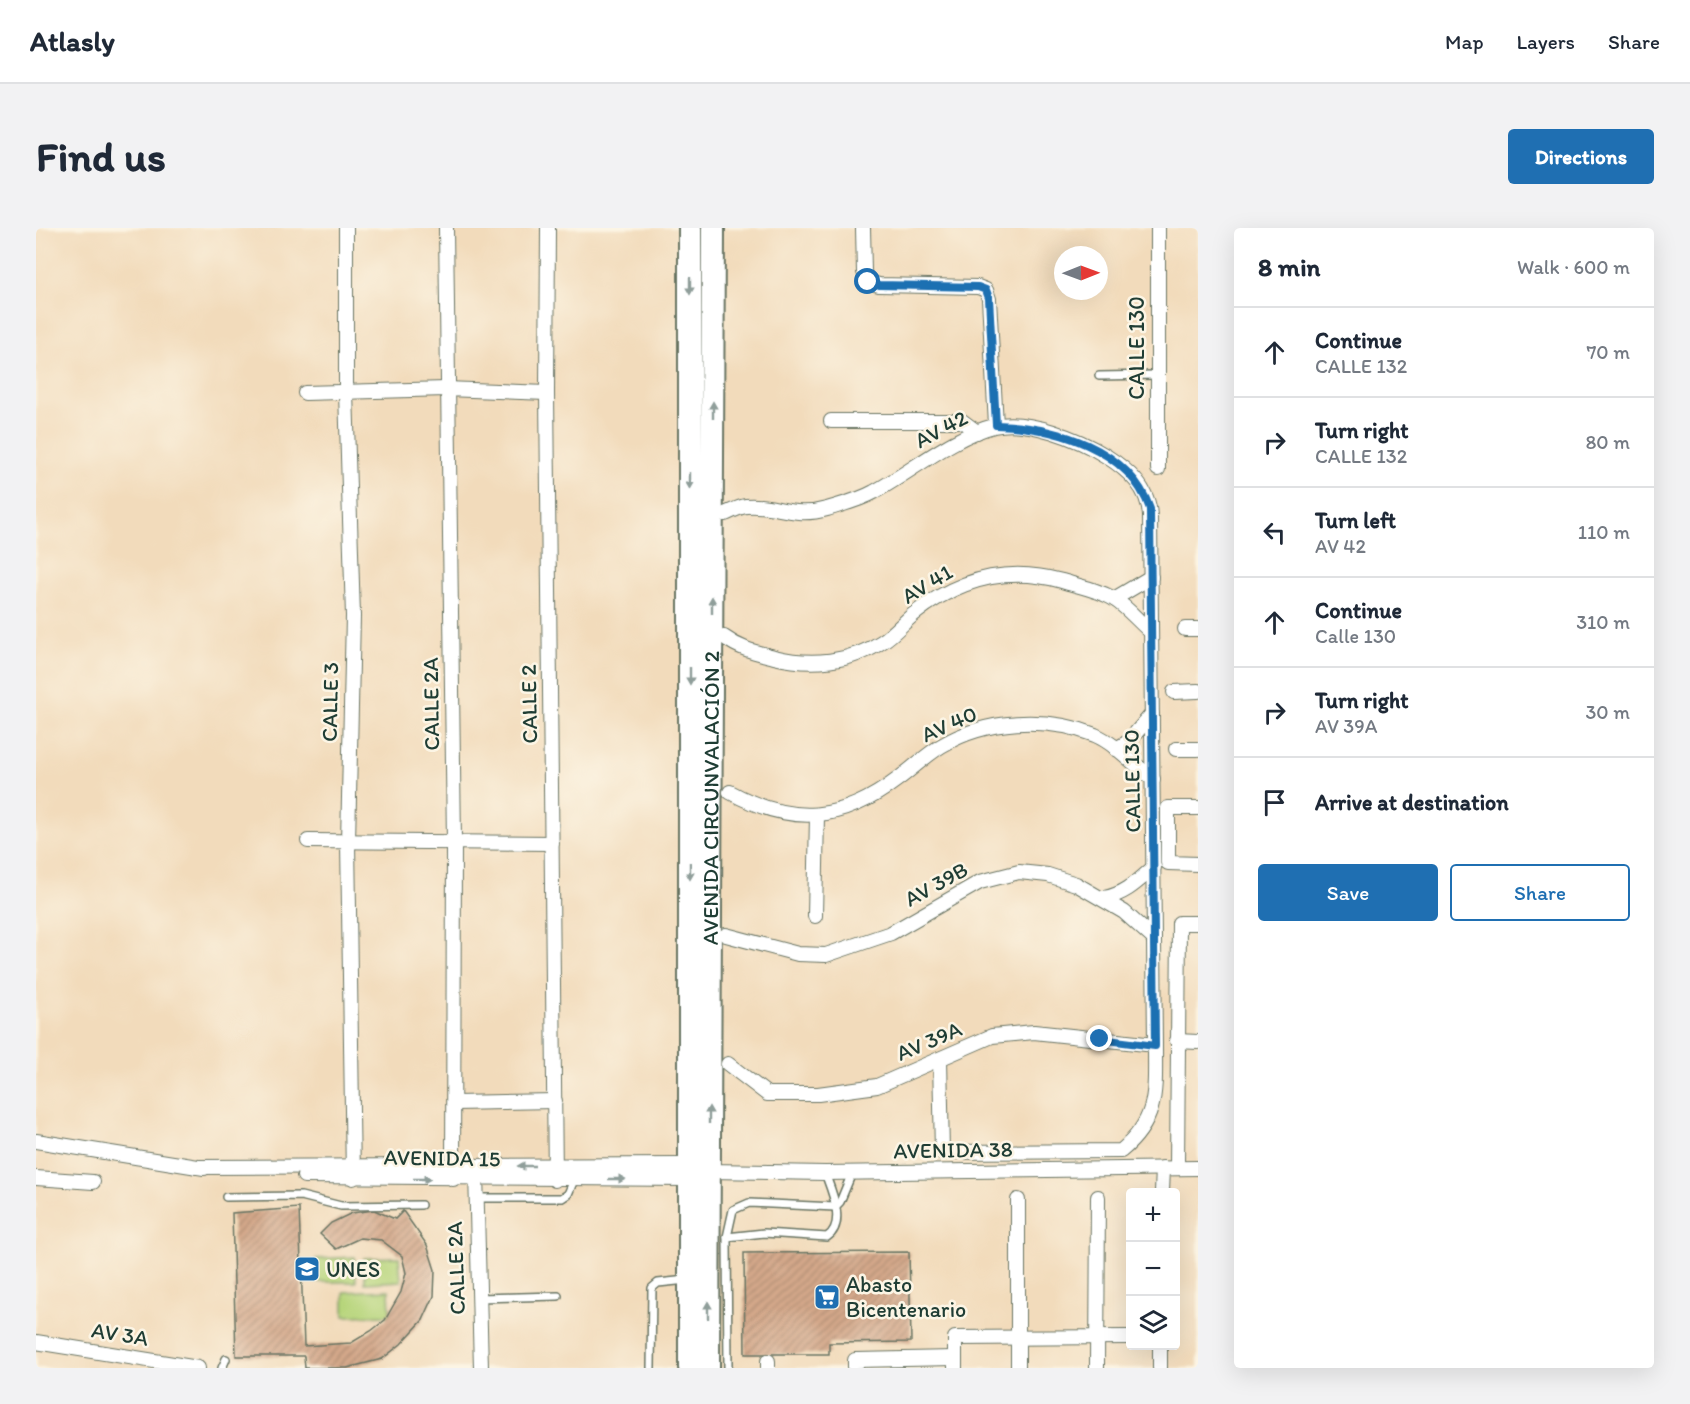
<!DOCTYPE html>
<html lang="en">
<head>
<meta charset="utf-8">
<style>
	body { margin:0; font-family:Itim,sans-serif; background:#f2f2f3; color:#1f2937 }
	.controls { position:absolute; right:18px; bottom:18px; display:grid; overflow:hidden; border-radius:6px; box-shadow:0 6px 24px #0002 }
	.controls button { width:54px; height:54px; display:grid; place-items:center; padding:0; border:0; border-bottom:2px solid #e0e1e3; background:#fff; color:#1f2937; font:30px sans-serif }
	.compass { position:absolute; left:1018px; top:18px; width:54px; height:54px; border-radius:50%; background:#fff; box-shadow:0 6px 24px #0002; rotate:89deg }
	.stop { position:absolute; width:18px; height:18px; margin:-14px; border:4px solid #1f6fb2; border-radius:50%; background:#fff }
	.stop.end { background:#1f6fb2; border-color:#fff; box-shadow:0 2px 6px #0008 }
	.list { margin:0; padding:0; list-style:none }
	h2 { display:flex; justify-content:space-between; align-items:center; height:78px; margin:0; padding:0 24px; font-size:26px }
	h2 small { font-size:20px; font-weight:400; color:#747a83 }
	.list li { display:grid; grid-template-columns:39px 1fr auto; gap:18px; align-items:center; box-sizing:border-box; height:90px; padding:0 24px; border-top:2px solid #e0e1e3 }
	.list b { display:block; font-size:22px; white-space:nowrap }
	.list p { margin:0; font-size:20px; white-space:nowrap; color:#747a83 }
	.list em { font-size:20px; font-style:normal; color:#747a83 }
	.actions { display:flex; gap:12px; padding:18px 24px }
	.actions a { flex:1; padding:14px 0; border:2px solid #1f6fb2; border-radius:6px; text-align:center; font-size:21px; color:#1f6fb2 }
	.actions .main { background:#1f6fb2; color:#fff }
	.icon { flex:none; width:33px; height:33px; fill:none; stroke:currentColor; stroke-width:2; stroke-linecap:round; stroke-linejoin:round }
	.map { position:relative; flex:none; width:1162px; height:1140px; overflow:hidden; border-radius:6px }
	header { display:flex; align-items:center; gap:36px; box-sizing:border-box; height:84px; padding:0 30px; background:#fff; border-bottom:2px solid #e0e1e3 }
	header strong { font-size:28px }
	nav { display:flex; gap:33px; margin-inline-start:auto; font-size:21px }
	.intro { display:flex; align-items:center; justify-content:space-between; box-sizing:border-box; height:144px; padding:0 36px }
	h1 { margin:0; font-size:42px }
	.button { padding:15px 27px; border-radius:6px; background:#1f6fb2; color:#fff; font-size:21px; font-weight:700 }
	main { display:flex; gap:36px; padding:0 36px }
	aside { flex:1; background:#fff; border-radius:6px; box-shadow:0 6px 24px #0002 }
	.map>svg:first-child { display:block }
</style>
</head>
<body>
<header>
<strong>Atlasly</strong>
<nav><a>Map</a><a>Layers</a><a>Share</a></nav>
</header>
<div class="intro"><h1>Find us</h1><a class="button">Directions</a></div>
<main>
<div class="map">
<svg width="1162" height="1140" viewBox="0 0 1162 1140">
	<defs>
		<pattern id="building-hatch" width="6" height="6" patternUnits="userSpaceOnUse" patternTransform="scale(1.5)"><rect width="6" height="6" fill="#d4a88a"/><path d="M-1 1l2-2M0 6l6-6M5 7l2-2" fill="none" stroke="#ab8a72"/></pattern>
	</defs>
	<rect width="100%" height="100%" fill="#fcf5e5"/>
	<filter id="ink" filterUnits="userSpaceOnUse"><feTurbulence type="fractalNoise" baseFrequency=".0167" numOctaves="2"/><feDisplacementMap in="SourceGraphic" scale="12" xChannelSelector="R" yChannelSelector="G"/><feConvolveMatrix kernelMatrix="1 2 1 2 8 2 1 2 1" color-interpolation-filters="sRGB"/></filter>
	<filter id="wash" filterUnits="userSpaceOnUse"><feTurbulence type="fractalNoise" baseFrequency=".008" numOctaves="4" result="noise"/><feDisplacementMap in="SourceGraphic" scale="24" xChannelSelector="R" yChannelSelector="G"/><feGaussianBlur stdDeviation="1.35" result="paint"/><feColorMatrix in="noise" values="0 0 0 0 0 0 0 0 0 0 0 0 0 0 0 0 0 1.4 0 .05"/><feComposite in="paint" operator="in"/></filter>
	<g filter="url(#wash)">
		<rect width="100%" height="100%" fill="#f2dbbb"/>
		<g fill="#b7d57c" stroke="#6b8958" stroke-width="1.5">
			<polygon points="319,1029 320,1054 281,1054 280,1031"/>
			<polygon points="363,1029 365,1053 329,1055 328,1030"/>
			<polygon points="353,1062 354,1087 308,1088 308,1064"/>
		</g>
		<g id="blocks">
			<g fill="url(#building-hatch)">
				<polygon points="263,980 268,1118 315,1115 335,1103 349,1092 365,1064 370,1045 366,1028 345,1012 324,1010 300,1021 284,1006 295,995 316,985 338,982 359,991 367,983 391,1017 399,1042 398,1068 387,1092 365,1116 346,1131 311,1140 269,1140 268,1128 200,1128 196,985"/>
				<polygon points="873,1024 875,1114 793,1115 793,1126 709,1126 708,1025"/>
			</g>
		</g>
	</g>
	<g filter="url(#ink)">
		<use href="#blocks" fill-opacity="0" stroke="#697463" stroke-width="1.5"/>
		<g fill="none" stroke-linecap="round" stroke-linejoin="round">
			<g stroke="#697463" stroke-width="10">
				<g id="service">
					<polyline points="1063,148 1120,147"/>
					<polyline points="190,969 265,968 305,978 385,977"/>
					<polyline points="439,970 526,970 532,966 538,952"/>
					<polyline points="799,979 804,974 816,945"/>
					<path d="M691,1009L728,1005L791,1009C811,996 795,962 789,945"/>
					<polyline points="442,1070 522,1068"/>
					<polyline points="186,1140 190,1131"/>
					<polyline points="615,1140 616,1060 622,1055 651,1052"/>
					<polyline points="692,1140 691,1009 697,982 713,975 799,979"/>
				</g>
			</g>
			<g stroke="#697463" stroke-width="16">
				<g id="minor">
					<polyline points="310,0 310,164 317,388 312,614 317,950"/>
					<polyline points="410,0 418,614 417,951"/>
					<polyline points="512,0 511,165 519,952"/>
					<polyline points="827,0 828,44 832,54 843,57 942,59 950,62 953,71 960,197"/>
					<polyline points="1122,0 1122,241"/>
					<polyline points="269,165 410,161 511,165"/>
					<polyline points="795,193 926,193 941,204"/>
					<path d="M689,286C696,283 703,279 710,278C740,275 756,291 791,281C807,276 824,272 838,264C875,244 917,208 958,198C991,190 1043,211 1070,228C1092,242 1113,260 1114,288L1119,817C1119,863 1123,891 1085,923L906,924L904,831"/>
					<polyline points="1078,371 1115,349"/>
					<polyline points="1149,401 1162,401"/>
					<path d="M688,409C704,421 719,424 738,429C774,438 815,435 847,413C858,406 867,395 878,386C922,351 972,338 1026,353C1042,358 1064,362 1078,371C1091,379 1103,394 1115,404"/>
					<polyline points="1138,464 1162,463"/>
					<polyline points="1080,521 1092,514 1116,486"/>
					<polyline points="1140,521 1162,521"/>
					<path d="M694,564C756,598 806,594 862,551C877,540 889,528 905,518C950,491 1010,488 1059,507C1080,516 1098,537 1117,551"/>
					<polyline points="1162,580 1132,580 1132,635 1162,636"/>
					<polyline points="272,613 516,615"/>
					<path d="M1068,670C1090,666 1102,653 1118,639"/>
					<polyline points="779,688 781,587"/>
					<polyline points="690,707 762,726 790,727 855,705 944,654 983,644 1012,647 1040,656 1088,684 1118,711"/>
					<polyline points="1141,813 1162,814"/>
					<polyline points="692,836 731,866 782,866 841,858 956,808 998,804 1119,817"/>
					<polyline points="419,875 519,873"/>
					<polyline points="0,913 168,940"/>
					<polyline points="160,939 654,937 673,943 789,945 1162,940"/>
					<polyline points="1141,940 1143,695 1162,695"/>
					<polyline points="440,944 445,1140"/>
					<polyline points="268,948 653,951 660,948"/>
					<polyline points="0,950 57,954"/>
					<polyline points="1126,964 1127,940"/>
					<polyline points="0,1114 162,1140"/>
					<polyline points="1124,1118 1124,1140"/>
					<polyline points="732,1133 732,1140"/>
					<polyline points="819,1140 819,1132 919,1130"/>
					<polyline points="919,1140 919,1110 1094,1109"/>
					<polyline points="982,1140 982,972"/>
					<polyline points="1061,1140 1062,969"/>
				</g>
			</g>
			<g stroke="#697463" stroke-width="26">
				<g id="trunk">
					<polyline points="654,1140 654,0"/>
					<path id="s1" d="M672,1140L677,0"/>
				</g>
			</g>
			<use href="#service" stroke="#fff" stroke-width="7"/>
			<use href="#minor" stroke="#fff" stroke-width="14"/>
			<use href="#trunk" stroke="#fff" stroke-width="22"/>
		</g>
		<defs><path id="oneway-solid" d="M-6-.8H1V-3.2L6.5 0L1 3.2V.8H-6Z" transform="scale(1.5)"/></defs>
		<g fill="#8f9e9a">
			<use href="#oneway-solid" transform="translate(654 58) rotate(90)"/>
			<use href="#oneway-solid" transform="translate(677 182) rotate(-90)"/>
			<use href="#oneway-solid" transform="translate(654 253) rotate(90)"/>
			<use href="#oneway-solid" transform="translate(676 377) rotate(-90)"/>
			<use href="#oneway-solid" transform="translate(654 448) rotate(90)"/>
			<use href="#oneway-solid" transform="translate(654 643) rotate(90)"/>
			<use href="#oneway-solid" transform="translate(673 887) rotate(-90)"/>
			<use href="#oneway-solid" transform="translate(490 938) rotate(180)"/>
			<use href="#oneway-solid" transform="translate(386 951) rotate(1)"/>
			<use href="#oneway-solid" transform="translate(581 951)"/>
			<use href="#oneway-solid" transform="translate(672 1082) rotate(-90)"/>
		</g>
	</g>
	<g fill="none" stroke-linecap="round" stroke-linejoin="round" filter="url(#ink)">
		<path stroke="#1f6fb2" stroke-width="8" d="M832,54L843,57L942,59L950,62L953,70L960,197C1019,199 1093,220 1114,281L1119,818L1064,811"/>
	</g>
	<defs>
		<g id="university-square" transform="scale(1.35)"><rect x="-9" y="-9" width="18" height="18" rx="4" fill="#1f6fb2" stroke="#fcf5e5"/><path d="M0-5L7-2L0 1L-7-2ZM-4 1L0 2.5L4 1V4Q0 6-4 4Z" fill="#fff"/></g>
		<g id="supermarket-square" transform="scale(1.35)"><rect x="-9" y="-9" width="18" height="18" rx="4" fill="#1f6fb2" stroke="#fcf5e5"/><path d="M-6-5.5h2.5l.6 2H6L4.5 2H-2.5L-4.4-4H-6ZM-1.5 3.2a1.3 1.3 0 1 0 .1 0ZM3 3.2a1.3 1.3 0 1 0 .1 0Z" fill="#fff"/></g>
	</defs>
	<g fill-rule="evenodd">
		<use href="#university-square" x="271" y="1041"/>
		<use href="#supermarket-square" x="791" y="1069"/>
	</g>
	<g text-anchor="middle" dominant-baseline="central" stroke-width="5" stroke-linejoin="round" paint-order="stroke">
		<g font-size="22" fill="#1f3d34" stroke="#fcf5e5">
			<text transform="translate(1100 120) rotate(-90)">CALLE 130</text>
			<text transform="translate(905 201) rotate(-28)">AV 42</text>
			<text transform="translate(891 356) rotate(-31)">AV 41</text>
			<text transform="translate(294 474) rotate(-89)">CALLE 3</text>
			<text transform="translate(395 476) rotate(-91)">CALLE 2A</text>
			<text transform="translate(493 476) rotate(-91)">CALLE 2</text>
			<text transform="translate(913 496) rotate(-24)">AV 40</text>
			<text transform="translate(1096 553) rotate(-91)">CALLE 130</text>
			<text stroke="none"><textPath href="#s1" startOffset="570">AVENIDA CIRCUNVALACIÓN 2</textPath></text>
			<text transform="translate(900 656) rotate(-29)">AV 39B</text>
			<text transform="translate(893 813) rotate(-23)">AV 39A</text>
			<text transform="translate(917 922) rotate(-1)">AVENIDA 38</text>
			<text transform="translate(406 930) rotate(1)">AVENIDA 15</text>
			<text transform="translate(420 1040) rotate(-92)">CALLE 2A</text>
			<text transform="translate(84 1106) rotate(9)">AV 3A</text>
		</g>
		<g font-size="22" fill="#1f3d34" stroke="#fcf5e5" text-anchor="start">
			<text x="290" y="1041">UNES</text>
			<text x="810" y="1056">Abasto<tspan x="810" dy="25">Bicentenario</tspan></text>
		</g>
	</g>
</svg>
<div class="controls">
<button>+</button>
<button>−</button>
<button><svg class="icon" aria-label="layers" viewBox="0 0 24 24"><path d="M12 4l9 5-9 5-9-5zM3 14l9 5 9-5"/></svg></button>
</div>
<svg class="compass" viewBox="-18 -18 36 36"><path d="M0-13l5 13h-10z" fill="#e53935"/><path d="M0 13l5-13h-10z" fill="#747a83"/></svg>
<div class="stop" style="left:832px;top:54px"></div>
<div class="stop end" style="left:1064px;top:811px"></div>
</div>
<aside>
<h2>8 min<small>Walk · 600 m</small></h2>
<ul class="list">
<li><svg class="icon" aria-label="ahead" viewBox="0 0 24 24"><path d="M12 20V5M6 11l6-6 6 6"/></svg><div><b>Continue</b><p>CALLE 132</p></div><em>70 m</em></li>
<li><svg class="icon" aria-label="right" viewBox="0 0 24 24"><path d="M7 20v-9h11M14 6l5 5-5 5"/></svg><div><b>Turn right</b><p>CALLE 132</p></div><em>80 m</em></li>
<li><svg class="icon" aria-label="left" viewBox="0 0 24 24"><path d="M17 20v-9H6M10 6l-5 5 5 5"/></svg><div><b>Turn left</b><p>AV 42</p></div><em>110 m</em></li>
<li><svg class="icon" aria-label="ahead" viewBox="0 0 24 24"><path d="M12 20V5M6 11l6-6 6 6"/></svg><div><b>Continue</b><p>Calle 130</p></div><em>310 m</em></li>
<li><svg class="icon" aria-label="right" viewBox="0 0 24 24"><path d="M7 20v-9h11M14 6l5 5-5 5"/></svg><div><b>Turn right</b><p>AV 39A</p></div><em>30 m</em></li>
<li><svg class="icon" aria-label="arrive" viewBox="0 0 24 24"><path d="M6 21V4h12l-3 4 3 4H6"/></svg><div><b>Arrive at destination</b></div></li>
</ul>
<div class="actions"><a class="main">Save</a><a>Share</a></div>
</aside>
</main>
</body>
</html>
